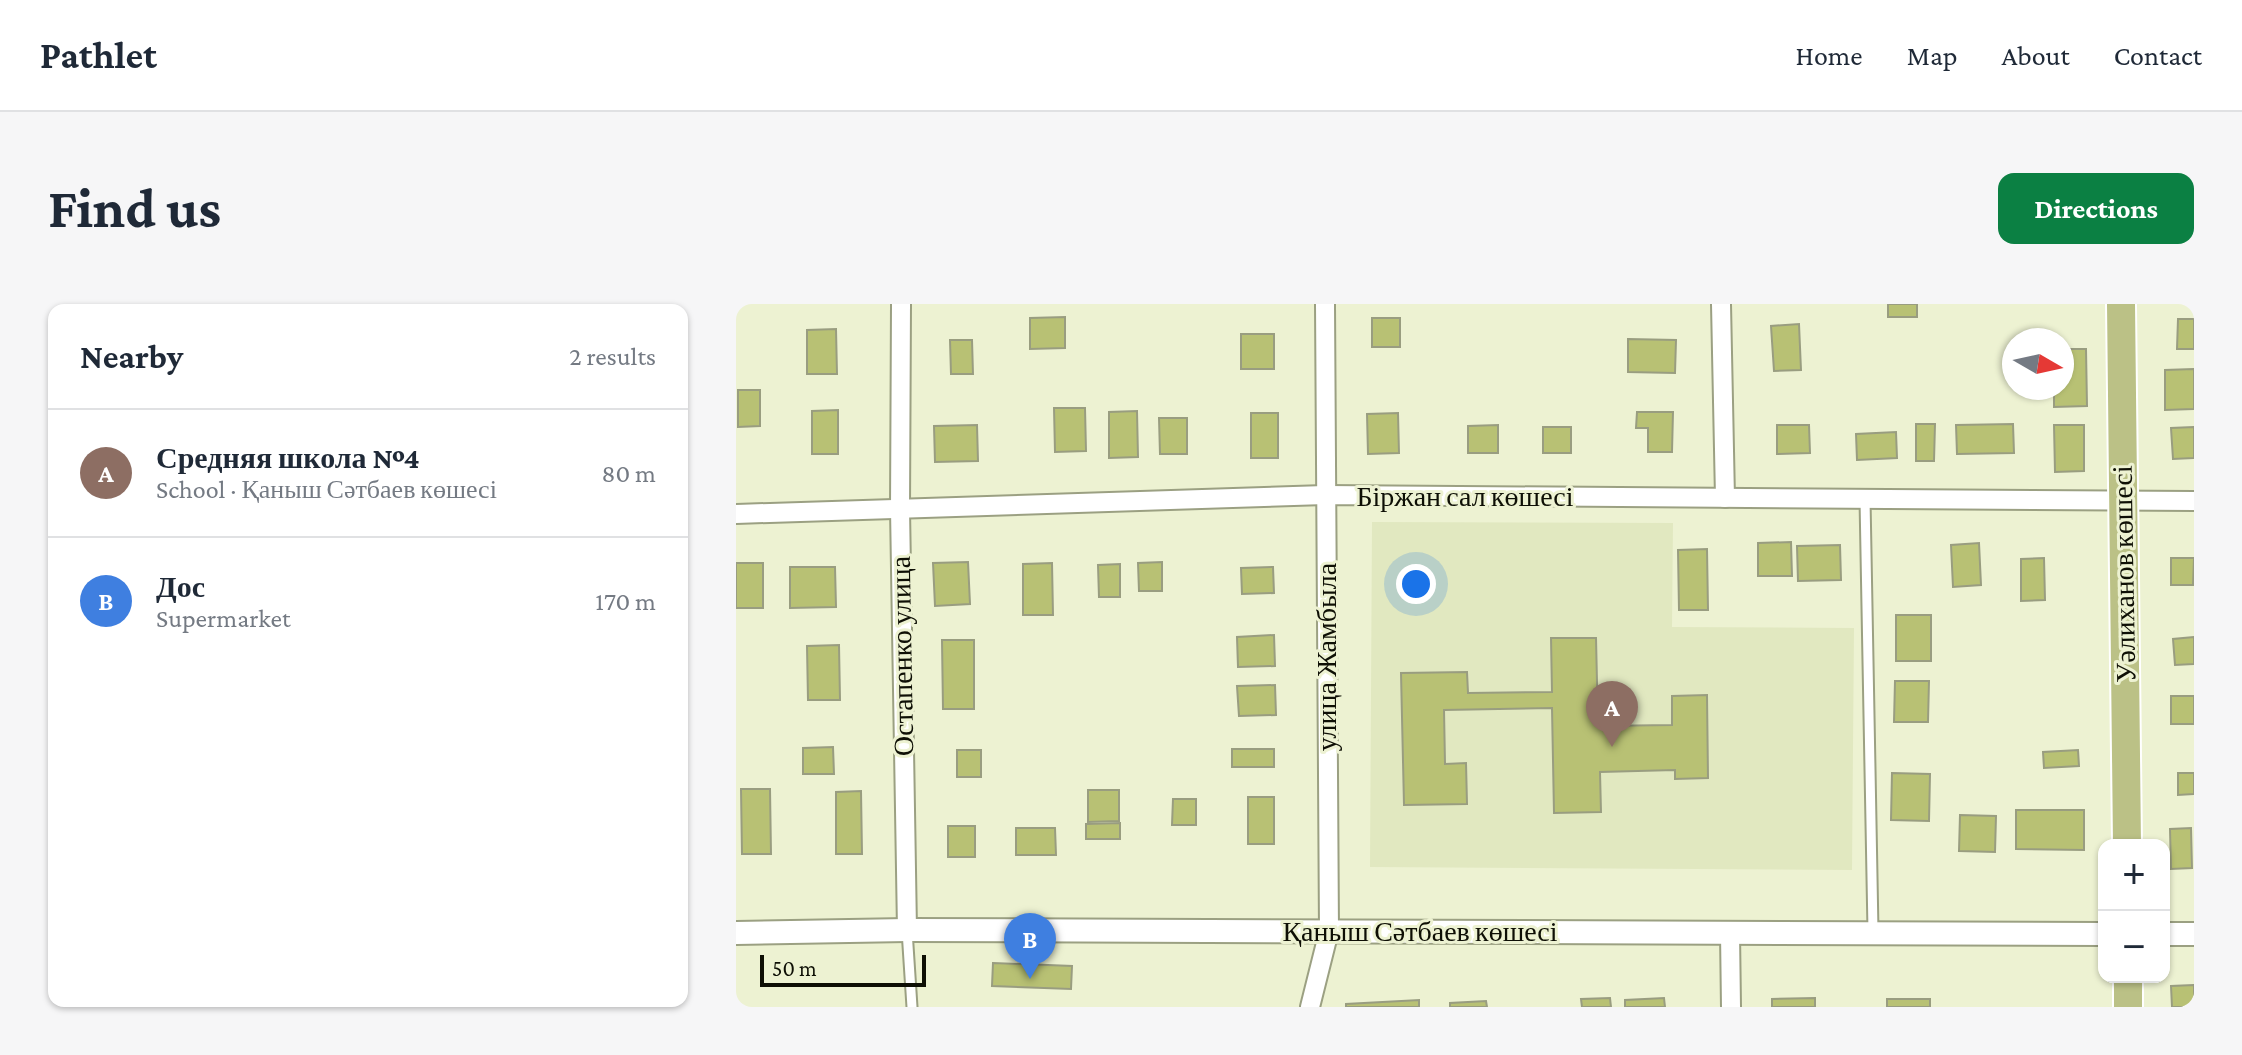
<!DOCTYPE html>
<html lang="en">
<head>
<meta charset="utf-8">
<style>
	body { margin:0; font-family:"Crimson Pro",serif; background:#f6f6f7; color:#1f2937 }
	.controls { position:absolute; right:24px; bottom:24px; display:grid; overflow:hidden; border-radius:16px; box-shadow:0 2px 6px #0004 }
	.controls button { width:72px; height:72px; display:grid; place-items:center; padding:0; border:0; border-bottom:2px solid #e0e1e3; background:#fff; color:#1f2937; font:40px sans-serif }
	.compass { position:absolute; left:1266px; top:24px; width:72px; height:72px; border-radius:50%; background:#fff; box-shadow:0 2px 6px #0004; rotate:99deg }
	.scale { position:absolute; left:24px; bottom:20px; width:166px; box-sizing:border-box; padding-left:8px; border:4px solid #0e0f05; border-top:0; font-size:22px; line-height:28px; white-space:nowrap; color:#0e0f05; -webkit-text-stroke:6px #edf2d2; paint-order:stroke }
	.you { position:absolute; left:680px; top:280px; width:28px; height:28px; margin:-20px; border:6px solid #fff; border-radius:50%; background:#1a73e8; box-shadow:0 0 0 12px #1a73e833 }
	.badge { display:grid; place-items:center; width:52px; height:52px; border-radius:50%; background:#0b8043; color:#fff; font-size:26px; font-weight:700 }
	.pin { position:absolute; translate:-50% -66px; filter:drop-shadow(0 2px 4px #0008) }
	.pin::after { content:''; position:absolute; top:42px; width:28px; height:24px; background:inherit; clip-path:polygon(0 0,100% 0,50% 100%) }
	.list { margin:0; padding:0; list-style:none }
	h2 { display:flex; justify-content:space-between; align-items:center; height:104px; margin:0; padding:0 32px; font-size:34px }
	h2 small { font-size:26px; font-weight:400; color:#747a83 }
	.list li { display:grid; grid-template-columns:52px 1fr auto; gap:24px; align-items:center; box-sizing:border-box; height:128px; padding:0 32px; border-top:2px solid #e0e1e3 }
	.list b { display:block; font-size:30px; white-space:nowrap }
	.list p { margin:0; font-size:26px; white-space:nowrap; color:#747a83 }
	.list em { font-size:26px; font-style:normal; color:#747a83 }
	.map { position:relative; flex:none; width:1458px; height:703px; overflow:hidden; border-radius:16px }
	header { display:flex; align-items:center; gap:48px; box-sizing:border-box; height:112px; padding:0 40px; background:#fff; border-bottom:2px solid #e0e1e3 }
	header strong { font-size:38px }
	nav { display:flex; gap:44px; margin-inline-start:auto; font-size:28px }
	.intro { display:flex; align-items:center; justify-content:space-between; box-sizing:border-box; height:192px; padding:0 48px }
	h1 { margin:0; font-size:56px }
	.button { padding:20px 36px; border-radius:16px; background:#0b8043; color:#fff; font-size:28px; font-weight:700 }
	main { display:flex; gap:48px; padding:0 48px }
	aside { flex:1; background:#fff; border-radius:16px; box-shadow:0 2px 6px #0004 }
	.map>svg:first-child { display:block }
</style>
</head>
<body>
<header>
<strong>Pathlet</strong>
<nav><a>Home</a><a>Map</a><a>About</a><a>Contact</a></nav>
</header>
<div class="intro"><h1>Find us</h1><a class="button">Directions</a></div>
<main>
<aside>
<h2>Nearby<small>2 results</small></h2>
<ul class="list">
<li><span class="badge" style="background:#8d6e63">A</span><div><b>Средняя школа №4</b><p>School · Қаныш Сәтбаев көшесі</p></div><em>80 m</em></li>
<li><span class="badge" style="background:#3f7fe0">B</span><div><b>Дос</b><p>Supermarket</p></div><em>170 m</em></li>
</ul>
</aside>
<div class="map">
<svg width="1458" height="703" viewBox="0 0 1458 703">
	<rect width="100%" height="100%" fill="#edf2d2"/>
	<polygon fill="#e1e8c0" points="636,218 937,219 936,323 1118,324 1116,566 634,563"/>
	<g fill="#b8c174" stroke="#999d80" stroke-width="2">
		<rect x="1152" y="0" width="29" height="13"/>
		<polygon points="329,13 329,44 294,45 294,14"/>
		<rect x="636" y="14" width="28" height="29"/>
		<polygon points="1442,15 1458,15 1458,45 1441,45"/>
		<polygon points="1063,20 1065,66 1038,67 1035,22"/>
		<polygon points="100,25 101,70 71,70 71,26"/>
		<rect x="505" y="30" width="33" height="35"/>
		<polygon points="892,35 940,36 939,69 892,68"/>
		<polygon points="214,36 236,36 237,70 215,70"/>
		<polygon points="1326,45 1350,45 1351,102 1318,103 1318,84 1326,84"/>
		<polygon points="1458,65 1458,105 1429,106 1429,66"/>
		<polygon points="2,86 24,86 24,122 2,123"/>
		<polygon points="318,104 349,104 350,147 319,148"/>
		<polygon points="102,106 102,150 76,150 76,107"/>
		<polygon points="401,107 402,153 373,154 373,108"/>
		<polygon points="901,108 937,108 936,148 912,148 912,124 900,124"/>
		<rect x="515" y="109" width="27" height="45"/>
		<polygon points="662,109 663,149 632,150 631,110"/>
		<polygon points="423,114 451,114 451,150 424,150"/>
		<polygon points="1180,120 1199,120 1198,157 1180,157"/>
		<polygon points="1277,120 1278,149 1221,150 1220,121"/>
		<polygon points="241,121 242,157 199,158 198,122"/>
		<polygon points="762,121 762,149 732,149 732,122"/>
		<polygon points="1041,121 1073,121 1074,149 1041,150"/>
		<polygon points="1318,121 1348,121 1348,167 1319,168"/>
		<rect x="807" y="123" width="28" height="26"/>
		<polygon points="1458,123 1458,154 1437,155 1435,124"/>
		<polygon points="1160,128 1161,154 1121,156 1120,130"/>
		<polygon points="1055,238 1056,272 1022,272 1022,239"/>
		<polygon points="1243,239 1245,281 1217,283 1215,241"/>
		<polygon points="1104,241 1105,276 1062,277 1061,242"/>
		<polygon points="971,245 972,306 943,306 942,246"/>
		<polygon points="1308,254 1309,296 1285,297 1285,255"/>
		<polygon points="1435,254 1458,254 1457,281 1435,281"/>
		<polygon points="232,258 234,300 199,302 197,259"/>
		<polygon points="426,258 426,287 403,287 402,259"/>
		<rect x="0" y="259" width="27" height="45"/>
		<polygon points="316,259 317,311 287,311 287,260"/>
		<polygon points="384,260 384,293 363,293 362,261"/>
		<polygon points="54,263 99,263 100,303 54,304"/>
		<polygon points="537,263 538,289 506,290 505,264"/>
		<rect x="1160" y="311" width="35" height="46"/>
		<polygon points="538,331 539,362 502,363 501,333"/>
		<polygon points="1458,333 1458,360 1439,361 1437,335"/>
		<polygon points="815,334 860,334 862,422 936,421 936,392 971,391 972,474 939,475 939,466 864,468 865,508 818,509 816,404 708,406 709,460 730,459 731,500 668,501 665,369 731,368 732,389 816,388"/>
		<polygon points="206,336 238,336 238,405 207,405"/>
		<polygon points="103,341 104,396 72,396 71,342"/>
		<polygon points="1159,377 1193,377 1192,418 1158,418"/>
		<polygon points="539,381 540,411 503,412 501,382"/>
		<rect x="1435" y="392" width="23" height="28"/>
		<polygon points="97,443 98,470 67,470 67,444"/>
		<rect x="496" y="445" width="42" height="18"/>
		<rect x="221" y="446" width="24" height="27"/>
		<polygon points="1342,446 1343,462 1308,464 1307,448"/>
		<polygon points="1156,469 1194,470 1193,517 1155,516"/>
		<polygon points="1442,469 1458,469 1458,490 1442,491"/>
		<polygon points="5,485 34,485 35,550 6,550"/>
		<polygon points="352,486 383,486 383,517 352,518"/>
		<polygon points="125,487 126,550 100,550 100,488"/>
		<rect x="512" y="493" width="26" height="47"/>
		<polygon points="437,495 460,495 460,521 436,521"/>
		<polygon points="1280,506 1348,506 1348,546 1280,545"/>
		<polygon points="1224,511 1260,512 1259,548 1223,547"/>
		<polygon points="384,519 384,535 350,535 350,520"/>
		<rect x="212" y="522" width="27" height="31"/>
		<polygon points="280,524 319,524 320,551 280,551"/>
		<polygon points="1455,524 1456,564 1435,565 1434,525"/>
		<polygon points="257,659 336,662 335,685 256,682"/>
		<polygon points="1458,681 1458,703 1436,703 1435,682"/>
		<polygon points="874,694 875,703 846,703 845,695"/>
		<polygon points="928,694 929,703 889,703 889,696"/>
		<polygon points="1079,694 1079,703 1036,703 1036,695"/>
		<rect x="1151" y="695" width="43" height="8"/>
		<polygon points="683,696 683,703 610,703 610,700"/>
		<polygon points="750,697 751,703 714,703 714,699"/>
	</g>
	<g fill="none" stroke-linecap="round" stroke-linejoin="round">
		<g stroke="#9ba082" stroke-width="13">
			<g id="service">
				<polyline points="1129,195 1137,627"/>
				<polyline points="171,626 176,703"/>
			</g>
		</g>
		<g stroke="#9ba082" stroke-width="22">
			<g id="minor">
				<polyline points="165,0 164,205 171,626"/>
				<polyline points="985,0 989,194"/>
				<polyline points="0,210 589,191 1458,197"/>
				<polyline points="994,629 995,703"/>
				<polyline points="574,703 593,627 589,0"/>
			</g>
		</g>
		<g stroke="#9ba082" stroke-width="26">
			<g id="tertiary">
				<polyline points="0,629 171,626 1368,630"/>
				<polyline points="1428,630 1458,630"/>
			</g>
		</g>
		<g stroke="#fff" stroke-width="32">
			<g id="primary">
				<polyline points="1385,0 1391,541"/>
				<polyline points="1392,703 1392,673"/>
			</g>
		</g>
		<use href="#service" stroke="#fff" stroke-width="9"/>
		<use href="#minor" stroke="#fff" stroke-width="18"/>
		<use href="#tertiary" stroke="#fff" stroke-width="22"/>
		<use href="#primary" stroke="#bbc186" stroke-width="28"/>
	</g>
	<g text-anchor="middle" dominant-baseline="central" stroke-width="6" stroke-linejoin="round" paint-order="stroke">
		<g font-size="28" fill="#0e0f05" stroke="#edf2d2">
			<text x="729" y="192">Біржан сал көшесі</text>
			<text transform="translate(1388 270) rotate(-91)">Уәлиханов көшесі</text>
			<text transform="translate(166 352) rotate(-91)">Остапенко улица</text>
			<text transform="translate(590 353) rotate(-90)">улица Жамбыла</text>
			<text x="684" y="627">Қаныш Сәтбаев көшесі</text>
		</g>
	</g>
</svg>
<div class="controls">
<button>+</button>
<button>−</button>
</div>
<svg class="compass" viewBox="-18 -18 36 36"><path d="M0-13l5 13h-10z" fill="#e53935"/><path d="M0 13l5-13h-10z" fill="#747a83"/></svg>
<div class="scale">50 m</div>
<div class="you"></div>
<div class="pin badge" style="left:876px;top:443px;background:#8d6e63">A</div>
<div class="pin badge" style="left:294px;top:675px;background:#3f7fe0">B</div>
</div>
</main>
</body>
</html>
